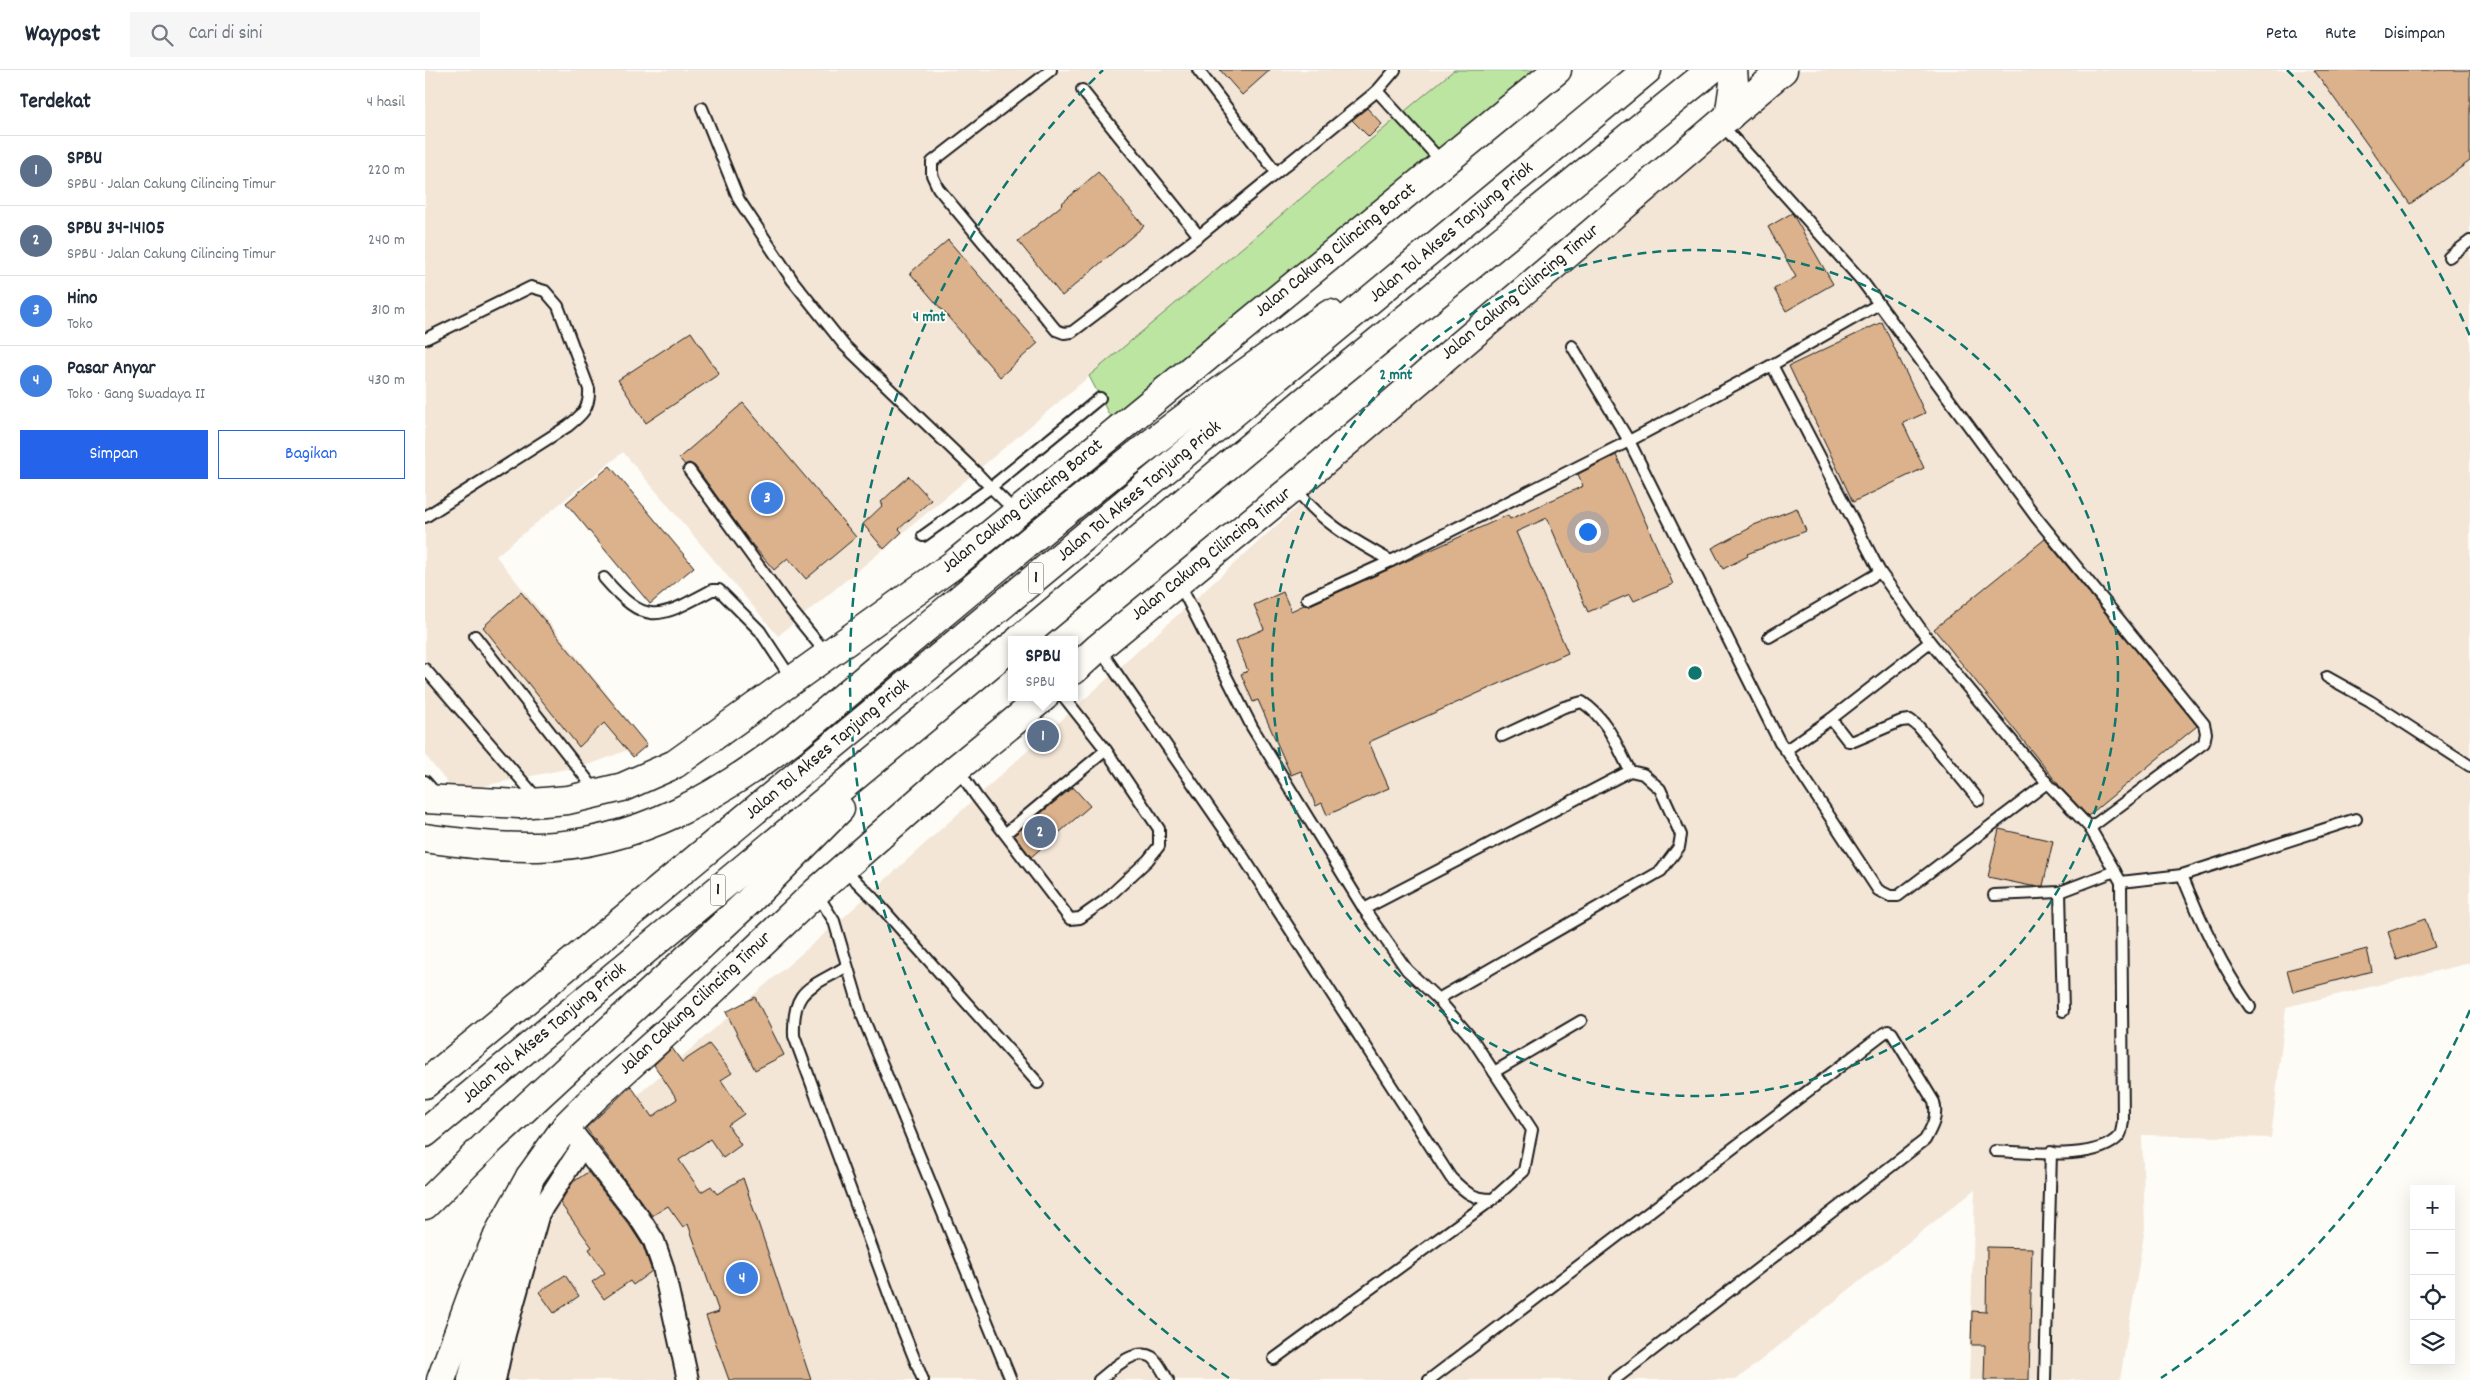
<!DOCTYPE html>
<html lang="id">
<head>
<meta charset="utf-8">
<style>
	body { margin:0; font-family:Dekko,sans-serif; background:#f6f6f7; color:#1f2937 }
	.controls { position:absolute; right:15px; bottom:15px; display:grid; overflow:hidden; border-radius:0px; box-shadow:0 5px 20px #0002 }
	.controls button { width:45px; height:45px; display:grid; place-items:center; padding:0; border:0; border-bottom:1px solid #e0e1e3; background:#fff; color:#1f2937; font:25px sans-serif }
	.you { position:absolute; left:1162px; top:461px; width:18px; height:18px; margin:-12px; border:4px solid #fff; border-radius:50%; background:#1a73e8; box-shadow:0 0 0 8px #1a73e833 }
	.badge { display:grid; place-items:center; width:32px; height:32px; border-radius:50%; background:#2563eb; color:#fff; font-size:16px; font-weight:700 }
	.pin { position:absolute; translate:-50% -50%; border:2px solid #fff; box-shadow:0 1px 5px #0006 }
	.popup { position:absolute; left:583px; top:566px; width:70px; height:65px; box-sizing:border-box; display:grid; place-content:center; border-radius:0px; background:#fff; filter:drop-shadow(0 1px 4px #0005); font-size:16px; white-space:nowrap; color:#747a83 }
	.popup b { font-size:19px; color:#1f2937 }
	.popup::after { content:''; position:absolute; left:50%; top:100%; margin-left:-10px; border:10px solid transparent; border-top-color:#fff }
	.list { margin:0; padding:0; list-style:none }
	h2 { display:flex; justify-content:space-between; align-items:center; height:65px; margin:0; padding:0 20px; font-size:21px }
	h2 small { font-size:16px; font-weight:400; color:#747a83 }
	.list li { display:grid; grid-template-columns:32px 1fr auto; gap:15px; align-items:center; box-sizing:border-box; height:70px; padding:0 20px; border-top:1px solid #e0e1e3 }
	.list b { display:block; font-size:19px; white-space:nowrap }
	.list p { margin:0; font-size:16px; white-space:nowrap; color:#747a83 }
	.list em { font-size:16px; font-style:normal; color:#747a83 }
	.actions { display:flex; gap:10px; padding:15px 20px }
	.actions a { flex:1; padding:11px 0; border:1px solid #2563eb; border-radius:0px; text-align:center; font-size:18px; color:#2563eb }
	.actions .main { background:#2563eb; color:#fff }
	.icon { flex:none; width:28px; height:28px; fill:none; stroke:currentColor; stroke-width:2; stroke-linecap:round; stroke-linejoin:round }
	.map { position:relative; flex:none; width:2045px; height:1310px; overflow:hidden }
	header { display:flex; align-items:center; gap:30px; box-sizing:border-box; height:70px; padding:0 25px; background:#fff; border-bottom:1px solid #e0e1e3 }
	header strong { font-size:24px }
	nav { display:flex; gap:28px; margin-inline-start:auto; font-size:18px }
	.search { width:350px; height:45px; background:#f6f6f7; display:flex; align-items:center; gap:12px; box-sizing:border-box; padding:0 18px; border-radius:0px; color:#747a83; font-size:19px }
	main { display:flex }
	aside { flex:1; background:#fff }
	.map>svg:first-child { display:block }
</style>
</head>
<body>
<header>
<strong>Waypost</strong>
<div class="search"><svg class="icon" aria-label="search" viewBox="0 0 24 24"><circle cx="10" cy="10" r="6"/><path d="M15 15l6 6"/></svg>Cari di sini</div>
<nav><a>Peta</a><a>Rute</a><a>Disimpan</a></nav>
</header>
<main>
<aside>
<h2>Terdekat<small>4 hasil</small></h2>
<ul class="list">
<li><span class="badge" style="background:#5c6f8a">1</span><div><b>SPBU</b><p>SPBU · Jalan Cakung Cilincing Timur</p></div><em>220 m</em></li>
<li><span class="badge" style="background:#5c6f8a">2</span><div><b>SPBU 34-14105</b><p>SPBU · Jalan Cakung Cilincing Timur</p></div><em>240 m</em></li>
<li><span class="badge" style="background:#3f7fe0">3</span><div><b>Hino</b><p>Toko</p></div><em>310 m</em></li>
<li><span class="badge" style="background:#3f7fe0">4</span><div><b>Pasar Anyar</b><p>Toko · Gang Swadaya II</p></div><em>430 m</em></li>
</ul>
<div class="actions"><a class="main">Simpan</a><a>Bagikan</a></div>
</aside>
<div class="map">
<svg width="2045" height="1310" viewBox="0 0 2045 1310">
	<rect width="100%" height="100%" fill="#fdfcf7"/>
	<filter id="ink" filterUnits="userSpaceOnUse"><feTurbulence type="fractalNoise" baseFrequency=".02" numOctaves="2"/><feDisplacementMap in="SourceGraphic" scale="10" xChannelSelector="R" yChannelSelector="G"/><feConvolveMatrix kernelMatrix="1 2 1 2 8 2 1 2 1" color-interpolation-filters="sRGB"/></filter>
	<g filter="url(#ink)">
		<g fill="#f3e6d7">
			<polygon points="0,0 1029,0 453,484 353,566 198,382 71,486 221,673 166,694 53,717 24,715 0,685"/>
			<polygon points="1361,0 2045,0 2045,893 1861,937 1846,1068 1717,1065 1720,1158 1695,1310 1544,1310 1550,1119 1311,1310 59,1310 89,1199 151,1078 419,847 1296,53"/>
		</g>
		<polygon fill="#bbe5a1" stroke="#6c805e" points="1029,0 1132,0 692,360 664,306"/>
		<g fill="#dbb28c" stroke="#1c1c1c">
			<polygon points="795,0 845,0 817,25"/>
			<polygon points="1889,0 2045,0 2045,91 1985,134"/>
			<polygon points="942,38 957,54 944,67 927,50"/>
			<polygon points="673,102 719,156 637,226 593,171 637,135 636,134"/>
			<polygon points="1367,143 1408,214 1361,241 1349,219 1371,207 1343,157"/>
			<polygon points="523,170 613,273 575,307 485,203"/>
			<polygon points="1457,252 1500,343 1478,353 1499,398 1428,432 1364,296"/>
			<polygon points="266,262 294,304 221,353 193,310"/>
			<polygon points="318,333 431,467 381,509 363,488 349,500 325,472 270,396 264,393 260,395 254,388"/>
			<polygon points="1191,385 1248,514 1209,531 1205,524 1163,542 1122,448 1091,462 1143,583 944,672 964,718 902,745 897,733 891,736 876,701 866,705 833,630 828,632 816,604 823,601 811,571 839,559 829,535 858,522 866,541 879,535 885,535 1083,445 1085,449 1158,416 1153,404"/>
			<polygon points="185,396 269,497 225,534 141,433"/>
			<polygon points="484,406 506,430 474,459 477,462 459,479 438,454 458,435 456,432"/>
			<polygon points="1372,438 1381,461 1322,484 1323,486 1298,499 1287,478 1325,458 1324,457"/>
			<polygon points="1620,469 1772,656 1663,746 1637,719 1509,559"/>
			<polygon points="96,522 222,675 208,687 179,653 154,677 58,557"/>
			<polygon points="648,717 665,736 606,787 589,765"/>
			<polygon points="1574,759 1628,771 1618,816 1606,816 1563,807"/>
			<polygon points="2000,849 2010,877 1972,890 1963,862"/>
			<polygon points="1942,879 1947,901 1868,922 1862,900"/>
			<polygon points="330,927 359,985 330,1000 301,942"/>
			<polygon points="284,974 307,1003 296,1010 319,1044 303,1055 316,1075 298,1088 285,1069 254,1090 276,1122 286,1116 292,1124 318,1108 386,1310 304,1310 281,1246 294,1242 263,1154 258,1157 243,1136 227,1146 161,1058 206,1016 227,1047 252,1029 229,995 247,978 257,992"/>
			<polygon points="163,1102 205,1156 218,1176 227,1201 208,1215 205,1211 179,1229 167,1212 180,1203 164,1179 167,1177 135,1133 148,1112"/>
			<polygon points="1562,1177 1607,1178 1604,1310 1559,1310 1560,1275 1546,1275 1547,1241 1561,1242"/>
			<polygon points="140,1205 154,1226 129,1243 114,1222"/>
		</g>
		<g fill="none" stroke-linecap="round" stroke-linejoin="round">
			<g stroke="#1c1c1c" stroke-width="14">
				<g id="service">
					<polyline points="626,0 507,92 507,105 513,118 631,260 639,263 647,262 774,166 952,21 970,0"/>
					<polyline points="773,0 851,102"/>
					<polyline points="657,20 774,166"/>
					<polyline points="952,21 1017,92"/>
					<path d="M277,38L314,130L368,211L419,275L552,403C564,417 578,428 591,443"/>
					<polyline points="2024,187 2045,171"/>
					<polyline points="1454,234 1611,447 1779,654 1781,663 1779,673 1665,758"/>
					<path d="M0,269L106,217L120,221L133,236L164,319C165,338 157,345 143,356L0,447"/>
					<polyline points="1147,276 1204,371 1355,673 1361,680 1406,649 1505,572"/>
					<path d="M1347,295L1455,502L1505,572L1622,713L1665,758L1696,812L1698,1051C1697,1056 1697,1063 1694,1066C1672,1092 1601,1082 1570,1081"/>
					<polyline points="264,400 366,540 401,583"/>
					<path d="M870,418C898,454 927,469 966,491L1204,371L1347,295L1454,234L1437,211L1296,54"/>
					<polyline points="498,466 565,418 675,328"/>
					<path d="M179,508C222,558 234,548 287,520H294L335,561L366,608"/>
					<polyline points="754,513 827,657 939,839 1205,701 1218,704 1235,719 1256,765 1254,777 1236,801 1013,929"/>
					<polyline points="882,529 966,491"/>
					<polyline points="50,566 171,721"/>
					<polyline points="1344,567 1455,502"/>
					<path d="M674,578L817,785L1026,1108C1041,1123 1048,1129 1068,1129L1099,1101L1107,1060L1048,970L1013,929L982,900L939,839"/>
					<polyline points="0,599 112,728"/>
					<polyline points="1902,607 1945,631 2045,696"/>
					<polyline points="1406,649 1423,671 1429,671 1476,651 1485,650 1493,656 1554,730"/>
					<path d="M1077,666L1139,637L1157,632C1182,648 1192,676 1205,701"/>
					<polyline points="1361,680 1453,820 1465,826 1473,826 1622,713"/>
					<polyline points="533,699 551,726 645,849 655,848 679,831 723,790 734,776 734,759 681,680 639,627"/>
					<polyline points="0,711 13,726"/>
					<polyline points="581,763 681,680"/>
					<polyline points="419,799 448,828 613,1013"/>
					<path d="M1757,805C1776,852 1796,895 1825,937"/>
					<polyline points="1696,812 1757,805 1931,749"/>
					<polyline points="1635,822 1638,941"/>
					<polyline points="392,824 409,851 437,945 586,1310"/>
					<polyline points="1569,825 1635,822 1690,801"/>
					<path d="M422,896C385,919 367,917 369,966L469,1238L498,1310"/>
					<polyline points="1069,1002 1156,951"/>
					<polyline points="849,1289 1068,1129"/>
					<path d="M674,1310C687,1300 709,1277 727,1287C733,1291 739,1304 743,1310"/>
					<path d="M1004,1310L1459,963L1463,961L1467,963L1509,1032C1513,1047 1507,1057 1500,1070L1189,1310"/>
					<polyline points="1620,1310 1626,1082"/>
				</g>
			</g>
			<g stroke="#1c1c1c" stroke-width="24">
				<g id="minor">
					<polyline points="142,1055 215,1149 229,1171 238,1197 263,1310"/>
					<polyline points="70,1310 80,1264 114,1143 158,1075"/>
				</g>
			</g>
			<g stroke="#1c1c1c" stroke-width="31">
				<g id="trunk">
					<polyline points="1304,47 1309,13 1308,0"/>
					<polyline points="649,600 673,578 869,417 1358,0"/>
					<polyline points="0,729 94,734 143,730 198,717 250,694 528,495 1132,0"/>
					<polyline points="16,1310 47,1225 75,1161 105,1107 142,1055 171,1026 271,936 391,822 532,698 619,627"/>
				</g>
			</g>
			<g stroke="#1c1c1c" stroke-width="31">
				<g id="motorway">
					<polyline points="594,570 880,331 1286,0"/>
					<path d="M0,768C38,773 75,778 113,777C214,774 296,725 373,665C546,521 717,369 905,244"/>
					<polyline points="0,1014 1222,0"/>
					<polyline points="0,1063 587,576"/>
					<polyline points="0,1135 68,1068 323,832 415,739"/>
					<polyline points="47,1310 77,1197 105,1107"/>
				</g>
			</g>
			<use href="#service" stroke="#fdfcf7" stroke-width="10"/>
			<use href="#minor" stroke="#fdfcf7" stroke-width="20"/>
			<use href="#trunk" stroke="#fdfcf7" stroke-width="28"/>
			<use href="#motorway" stroke="#fdfcf7" stroke-width="28"/>
		</g>
	</g>
	<g fill="none" stroke="#0f766e" stroke-width="2.5" stroke-dasharray="9 6">
		<circle cx="1270" cy="603" r="423"/>
		<path d="M2045 940A845 845 0 0 1 1736 1308M804 1308A845 845 0 0 1 678 0M1862 0A845 845 0 0 1 2045 266"/>
	</g>
	<g text-anchor="middle" dominant-baseline="central" stroke-width="4" stroke-linejoin="round" paint-order="stroke">
		<g fill="#fdfcf7" stroke="#605f5e" stroke-width="1">
			<rect x="603.5" y="492.5" width="15" height="31" rx="4"/>
			<rect x="285.5" y="804.5" width="15" height="31" rx="4"/>
		</g>
		<g font-size="18" font-weight="bold" fill="#1c1c1c">
			<text x="611" y="508">1</text>
			<text x="293" y="820">1</text>
		</g>
		<g font-size="19" fill="#1c1c1c" stroke="#fdfcf7">
			<text transform="translate(1027 163) rotate(-40)">Jalan Tol Akses Tanjung Priok</text>
			<text transform="translate(911 181) rotate(-39)">Jalan Cakung Cilincing Barat</text>
			<text transform="translate(1096 223) rotate(-40)">Jalan Cakung Cilincing Timur</text>
			<text transform="translate(715 422) rotate(-40)">Jalan Tol Akses Tanjung Priok</text>
			<text transform="translate(598 437) rotate(-39)">Jalan Cakung Cilincing Barat</text>
			<text transform="translate(787 485) rotate(-39)">Jalan Cakung Cilincing Timur</text>
			<text transform="translate(403 680) rotate(-40)">Jalan Tol Akses Tanjung Priok</text>
			<text transform="translate(271 934) rotate(-43)">Jalan Cakung Cilincing Timur</text>
			<text transform="translate(120 964) rotate(-40)">Jalan Tol Akses Tanjung Priok</text>
		</g>
	</g>
	<circle cx="1270" cy="603" r="8" fill="#0f766e" stroke="#fdfcf7" stroke-width="2.5"/>
	<g font-size="15" text-anchor="middle" font-weight="bold" fill="#0f766e" stroke="#fdfcf7" stroke-width="4" stroke-linejoin="round" paint-order="stroke">
		<text x="504" y="251">4 mnt</text>
		<text x="971" y="309">2 mnt</text>
	</g>
</svg>
<div class="controls">
<button>+</button>
<button>−</button>
<button><svg class="icon" aria-label="locate" viewBox="0 0 24 24"><circle cx="12" cy="12" r="6"/><path d="M12 2v4M12 18v4M2 12h4M18 12h4"/></svg></button>
<button><svg class="icon" aria-label="layers" viewBox="0 0 24 24"><path d="M12 4l9 5-9 5-9-5zM3 14l9 5 9-5"/></svg></button>
</div>
<div class="you"></div>
<div class="pin badge" style="left:618px;top:666px;background:#5c6f8a">1</div>
<div class="popup"><b>SPBU</b>SPBU</div>
<div class="pin badge" style="left:615px;top:762px;background:#5c6f8a">2</div>
<div class="pin badge" style="left:342px;top:428px;background:#3f7fe0">3</div>
<div class="pin badge" style="left:317px;top:1208px;background:#3f7fe0">4</div>
</div>
</main>
</body>
</html>
